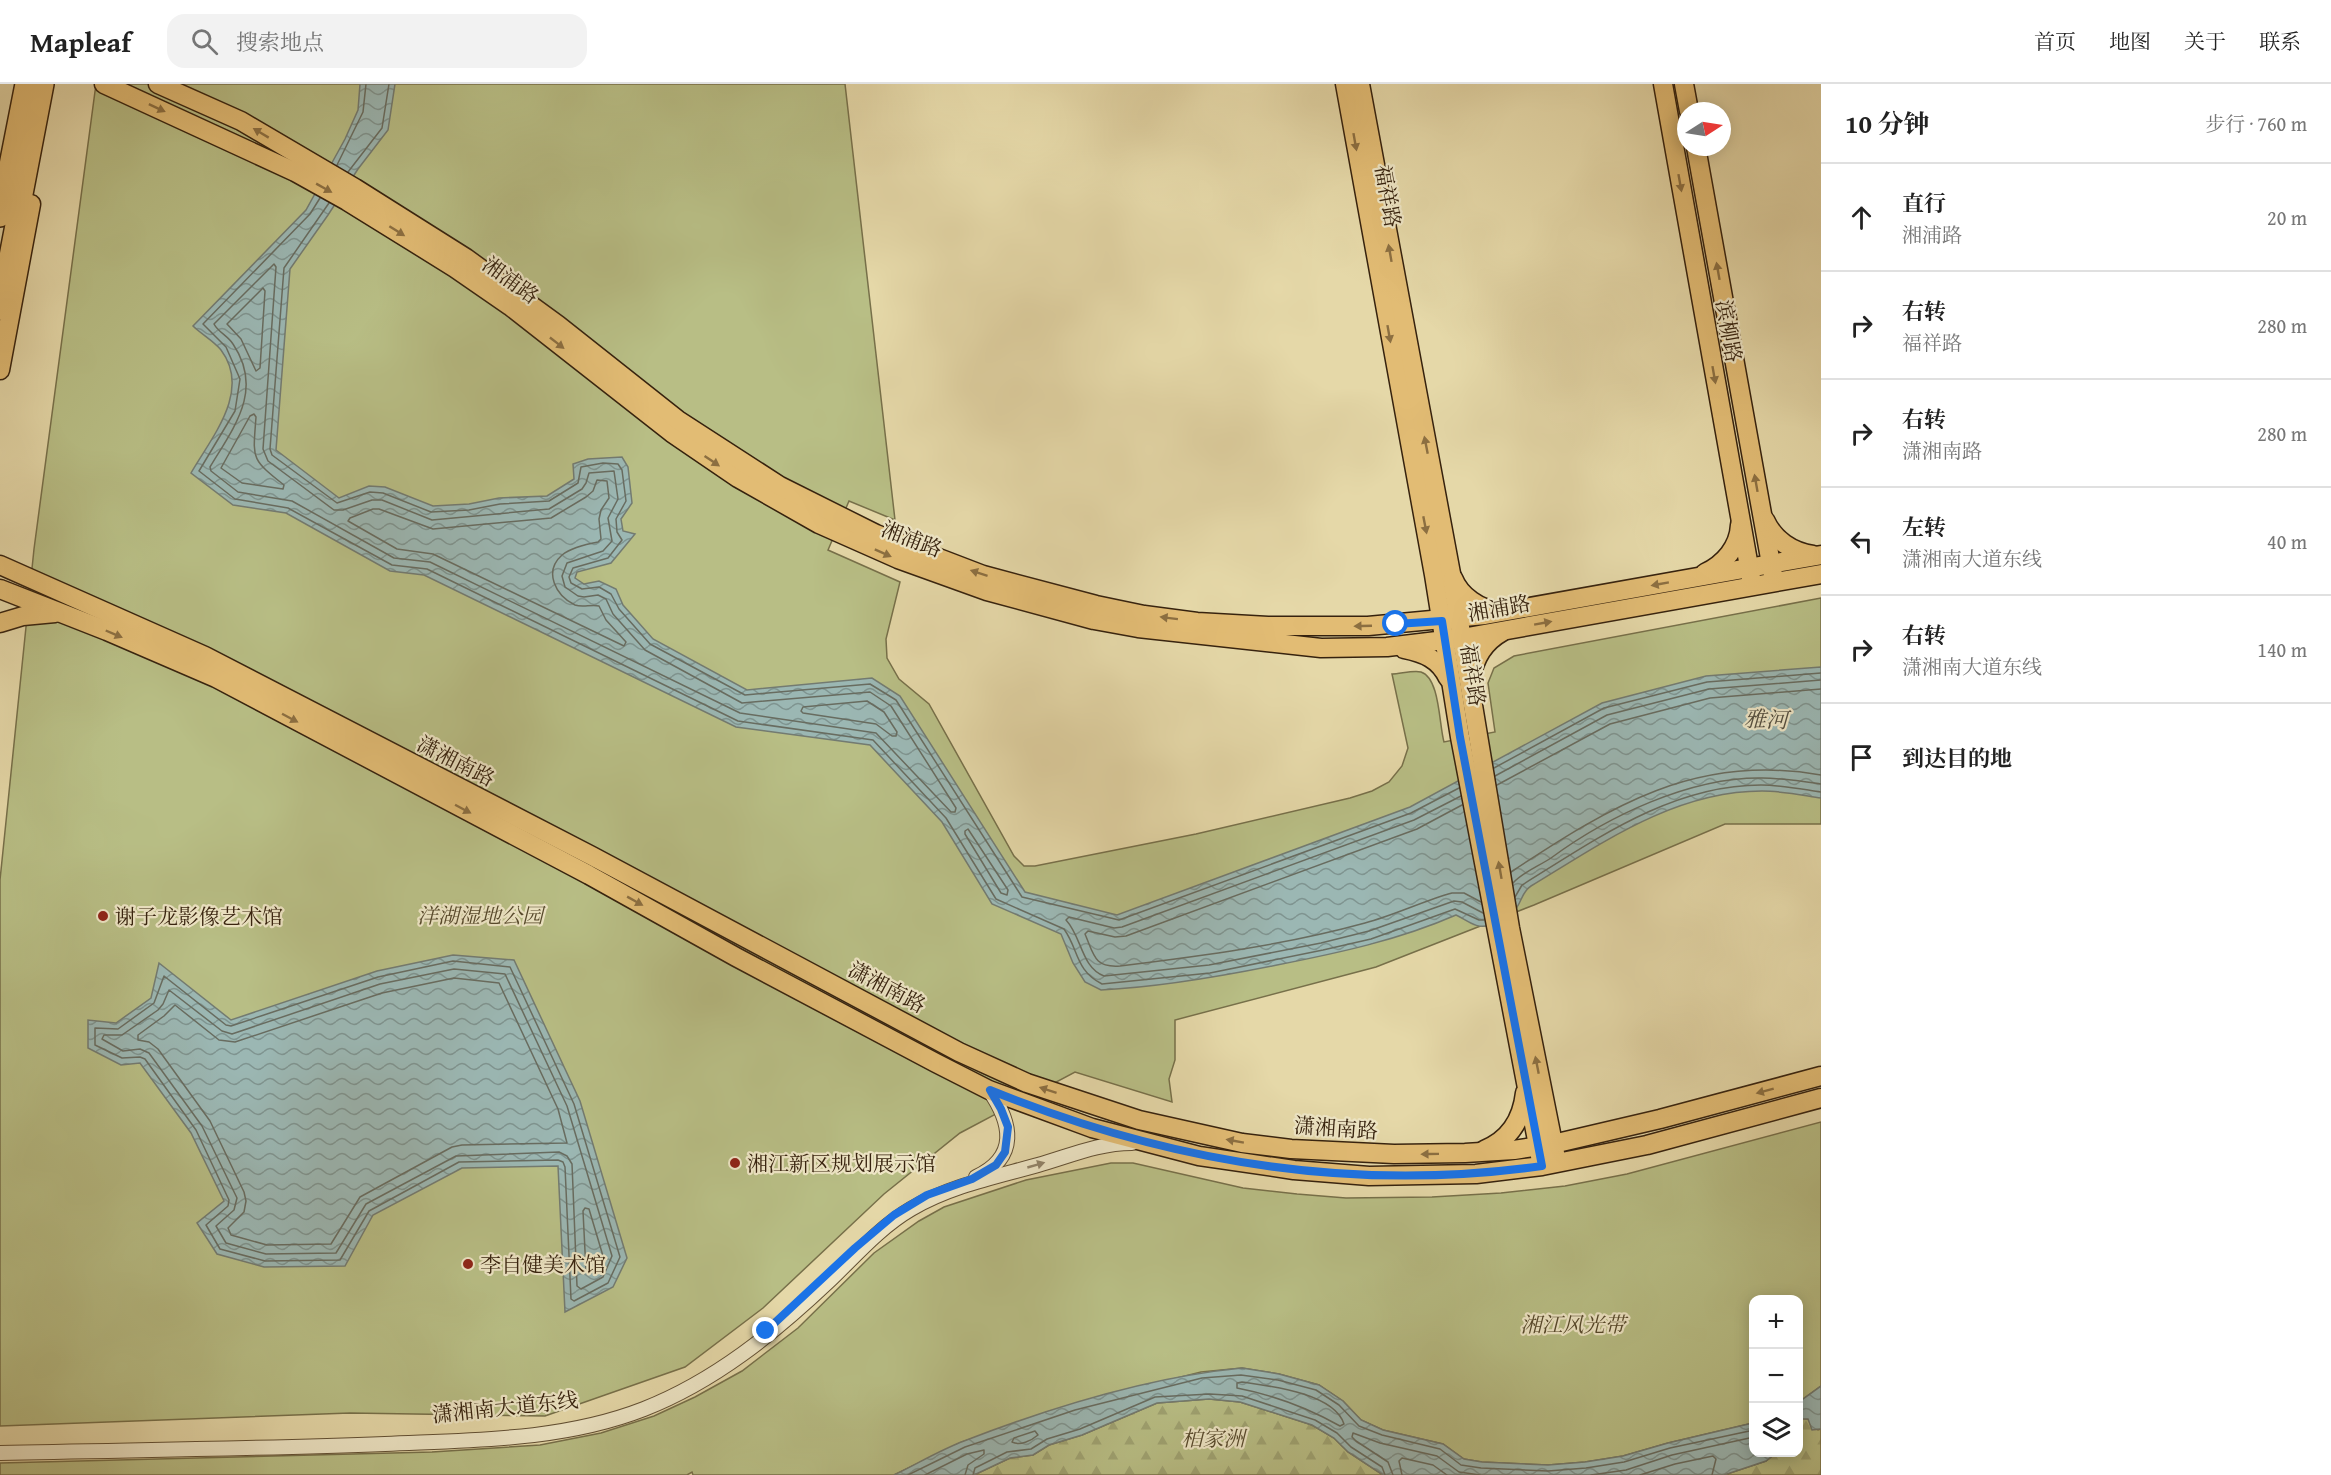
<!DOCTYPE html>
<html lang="zh">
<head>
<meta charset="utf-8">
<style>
	body { margin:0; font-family:"Gentium Book Plus","Noto Serif SC",serif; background:#f2f2f2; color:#222 }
	.controls { position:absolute; right:18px; bottom:18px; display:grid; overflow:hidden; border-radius:12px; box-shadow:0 3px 15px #0003 }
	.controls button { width:54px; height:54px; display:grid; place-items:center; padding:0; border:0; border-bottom:2px solid #e0e0e0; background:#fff; color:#222; font:30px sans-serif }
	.compass { position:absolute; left:1677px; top:18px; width:54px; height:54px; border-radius:50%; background:#fff; box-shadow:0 3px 15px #0003; rotate:78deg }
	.stop { position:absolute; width:18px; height:18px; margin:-14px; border:4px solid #1a73e8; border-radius:50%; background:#fff }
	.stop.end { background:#1a73e8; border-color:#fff; box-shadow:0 2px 6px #0008 }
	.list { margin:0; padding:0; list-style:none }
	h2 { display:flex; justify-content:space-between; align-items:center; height:78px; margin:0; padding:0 24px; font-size:26px }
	h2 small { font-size:20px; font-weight:400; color:#767676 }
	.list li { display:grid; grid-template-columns:39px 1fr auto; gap:18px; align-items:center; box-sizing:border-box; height:108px; padding:0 24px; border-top:2px solid #e0e0e0 }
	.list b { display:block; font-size:22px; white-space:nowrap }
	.list p { margin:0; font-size:20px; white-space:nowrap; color:#767676 }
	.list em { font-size:20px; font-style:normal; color:#767676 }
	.icon { flex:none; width:33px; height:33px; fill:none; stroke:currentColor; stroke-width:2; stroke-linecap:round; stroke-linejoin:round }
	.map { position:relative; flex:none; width:1821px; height:1391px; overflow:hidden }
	header { display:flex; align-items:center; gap:36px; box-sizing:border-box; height:84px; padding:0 30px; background:#fff; border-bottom:2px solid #e0e0e0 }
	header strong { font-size:28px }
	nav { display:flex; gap:33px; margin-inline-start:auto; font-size:21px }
	.search { width:420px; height:54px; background:#f2f2f2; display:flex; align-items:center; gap:15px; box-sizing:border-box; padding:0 21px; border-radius:18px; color:#767676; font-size:22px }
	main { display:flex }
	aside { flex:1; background:#fff }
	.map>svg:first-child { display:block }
</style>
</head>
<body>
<header>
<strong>Mapleaf</strong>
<div class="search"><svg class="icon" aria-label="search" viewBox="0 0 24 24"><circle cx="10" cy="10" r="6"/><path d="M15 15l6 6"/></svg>搜索地点</div>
<nav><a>首页</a><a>地图</a><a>关于</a><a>联系</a></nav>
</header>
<main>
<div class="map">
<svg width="1821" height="1391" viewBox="0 0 1821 1391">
	<defs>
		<pattern id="forest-firs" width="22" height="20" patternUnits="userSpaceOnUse" patternTransform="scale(1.5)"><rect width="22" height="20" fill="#b8be85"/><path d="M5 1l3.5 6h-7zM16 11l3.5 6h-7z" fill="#9fa372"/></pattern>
		<pattern id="water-waves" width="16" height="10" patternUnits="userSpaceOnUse" patternTransform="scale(1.5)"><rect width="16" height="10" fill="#9bb7b3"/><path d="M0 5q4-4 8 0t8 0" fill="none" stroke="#7f9490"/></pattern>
	</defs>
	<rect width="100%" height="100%" fill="#e5d8a8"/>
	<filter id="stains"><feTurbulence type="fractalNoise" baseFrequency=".00333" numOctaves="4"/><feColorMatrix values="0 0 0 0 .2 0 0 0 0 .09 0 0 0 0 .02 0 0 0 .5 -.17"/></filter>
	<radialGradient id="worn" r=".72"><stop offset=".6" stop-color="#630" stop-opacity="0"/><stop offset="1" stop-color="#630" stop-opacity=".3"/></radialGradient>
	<g fill="#b8be85" stroke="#77704a" stroke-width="1.5">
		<path d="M96,0H845L895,436L849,417L828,466L900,498L886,555L887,574L899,595L929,620L1014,772L1024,782H1035L1196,750L1350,714L1372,707L1389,698L1402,682L1408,664L1392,590C1400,590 1413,586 1421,588C1440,594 1439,641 1444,658L1495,648L1488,599L1494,584L1514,572L1821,514V740H1725L1534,821L1376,883L1175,936V976L1169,995L1172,1018L1075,988L960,1049L884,1110L763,1224L685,1283L545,1332L350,1329L0,1342V796L34,465Z"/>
		<polygon points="1821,1038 1821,1302 1799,1318 1798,1216 1754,1216 1753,1339 1668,1359 1623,1372 1585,1378 1548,1381 1482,1378 1464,1375 1443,1360 1383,1346 1361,1336 1343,1317 1319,1301 1279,1290 1242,1284 1201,1288 1073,1320 962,1358 894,1391 693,1391 692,1388 687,1391 0,1391 0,1379 432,1368 540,1361 601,1349 654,1332 695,1313 742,1287 798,1244 874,1169 919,1137 944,1123 1026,1096 1111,1079 1133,1079 1243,1104 1297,1110 1346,1114 1432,1113 1501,1109 1565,1102 1627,1090"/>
	</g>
	<g fill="url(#forest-firs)" stroke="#77704a" stroke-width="1.5">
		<polygon points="1209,1315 1240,1318 1312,1341 1334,1354 1348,1368 1383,1391 974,1391 1010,1374 1033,1371 1049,1361 1082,1351 1157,1319"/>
		<polygon points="1801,1334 1808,1335 1818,1346 1821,1345 1821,1391 1724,1391 1766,1377 1776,1369 1798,1368 1799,1335"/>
	</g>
	<g fill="url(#water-waves)" stroke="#737b71" stroke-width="1.5">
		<path d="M360,0H395L388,46L358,85L328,131L290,185L276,366L339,414L369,402L385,403L433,422L469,420L499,414L547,412L574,395L573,380L588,375L622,373L628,383L632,419L621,435L623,447L635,450L611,479L577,488L575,494L584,500L599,497L616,505L623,521L653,555L747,606L872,594L900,612L1025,808L1117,831L1410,723L1602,619L1706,592L1821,583V714C1801,711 1782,707 1762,707C1675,707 1602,759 1531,802C1521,808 1522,820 1513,828C1508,833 1496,839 1490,841C1477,846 1467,836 1456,831C1399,856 1338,869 1277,881C1218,893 1160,903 1101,906L1085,898L1073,879L1061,850L992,820L942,738L870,661L736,643L424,491L390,487L286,429L233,421L191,389C211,354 252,307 221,266C214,257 201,250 193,242L306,126L345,55L358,26Z"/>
		<polygon points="453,871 514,876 580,1017 627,1174 613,1203 565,1228 558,1082 462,1084 373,1131 345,1182 264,1183 217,1170 197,1139 224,1117 191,1049 140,979 121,981 88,964 88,936 116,939 151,914 159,879 231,936 377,887"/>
		<path d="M1242,1284L1279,1290L1319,1301L1343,1317L1361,1336L1383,1346L1443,1360L1464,1375L1482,1378L1548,1381L1585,1378L1623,1372L1668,1359L1753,1339L1754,1368L1776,1369L1766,1377L1724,1391H1383L1348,1368L1334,1354L1312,1341L1240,1318L1209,1315L1157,1319L1082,1351L1049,1361L1033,1371L1010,1374L974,1391H894C917,1380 940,1366 964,1357C1052,1323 1148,1293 1242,1284Z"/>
		<polygon points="1821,1302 1821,1345 1812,1346 1808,1335 1799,1335 1799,1318"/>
	</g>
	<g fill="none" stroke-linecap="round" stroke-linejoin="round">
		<g stroke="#686c60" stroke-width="1.5">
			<polyline points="337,81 363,28 366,0"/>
			<polyline points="348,88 382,44 389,0"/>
			<path d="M320,114L310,130L203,240L226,263L240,295L235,327L199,387L235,415L288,424L392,481L427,485L738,637L873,656L946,734L996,815L1064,845C1079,866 1075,886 1102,900L1210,889L1323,866L1371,855L1455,825L1479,836H1484"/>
			<polyline points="329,119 284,184 270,365 272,371 337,419 370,408 383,409 431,428 469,426 500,420 549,417 578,399 581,383 603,379 618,380 622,386 626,417 616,435 617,448 622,456 608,474 573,484 569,493 571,499 582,505 599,503 611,510 619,525 650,560 745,611 870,600 896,616 1022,813 1119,836 1411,729 1459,704"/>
			<path d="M274,180L276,183L263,365L268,377L334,426H343L372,416H382L432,436L549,425L582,405L586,399L589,389L614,387L618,415L608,434L612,457L603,467L567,479L562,492L565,503L578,512L584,513L598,511L606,515L613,530L645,566L742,619L870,608L891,622L956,724L955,728H951L876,649L740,629L430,478L394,474L292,417L238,408L211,387L210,383C234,343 264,306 233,260C228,252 218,248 214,240Z"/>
			<polygon points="263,204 265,207 260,284 256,287 241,255 227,240"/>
			<path d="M254,330L256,333C253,375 250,374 284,401L283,405L242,399L221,384L250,332Z"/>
			<path d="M597,396L607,397L609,414L601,426L599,435L601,455L598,458C587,460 571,464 562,471C543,488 556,512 575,521C583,524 591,520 599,522L606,536L626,558L624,562L433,470L397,465L348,437L350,434L373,425H379L433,445L551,434L586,413L593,407Z"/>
			<polygon points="867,617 884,628 897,648 896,652 892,652 876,640 803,629 801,627 803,623"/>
			<polyline points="1494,684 1604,624 1707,598 1821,589"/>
			<polyline points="1495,692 1607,631 1709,605 1821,596"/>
			<polyline points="1497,701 1610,640 1710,614 1821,605"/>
			<path d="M1461,712L1414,736L1122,843L1114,844L1069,833L1066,836C1082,853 1081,883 1104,892L1209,881L1321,859L1369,847L1454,817L1462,818L1483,829"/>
			<path d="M1462,721L1417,745L1126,852L1115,853L1088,847L1085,850C1094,871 1094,884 1120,882C1202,872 1285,861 1365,839C1395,831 1423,817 1452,809H1464L1481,818"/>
			<polygon points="968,745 1008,806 1007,811 1001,809 965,750 965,747"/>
			<path d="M1511,788C1611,722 1696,669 1821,691"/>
			<path d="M1513,799C1523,788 1539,782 1551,774C1608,732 1690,693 1762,694C1782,694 1801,697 1821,700"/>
			<path d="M1515,813L1522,801C1595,756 1671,701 1761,701C1782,701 1801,705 1821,708"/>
			<polygon points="453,877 510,883 574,1020 620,1173 608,1199 574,1217 571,1215 565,1083 563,1078 558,1076 459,1078 369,1127 340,1176 265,1177 220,1165 206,1141 228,1122 229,1116 196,1046 145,975 140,973 122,974 95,961 95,944 118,945 154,919 164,892 226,941 231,942 378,893"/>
			<polygon points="454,885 505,890 567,1022 612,1172 603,1193 581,1205 577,1202 572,1080 567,1072 559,1068 456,1072 366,1120 336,1169 266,1170 226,1159 216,1142 234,1126 237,1114 202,1042 149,969 140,965 123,967 102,955 104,951 122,951 158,926 163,920 169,906 222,947 232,950 380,900"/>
			<polygon points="454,894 499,899 558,1025 567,1059 462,1061 452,1063 360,1113 331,1160 267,1161 231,1151 228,1144 244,1128 246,1117 244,1108 210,1037 158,965 149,958 138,956 138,951 164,932 175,921 219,956 235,958 382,909"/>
			<polygon points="585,1124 589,1125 603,1172 596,1186 589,1190 586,1187 583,1127"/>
			<path d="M1242,1298C1270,1302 1334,1309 1344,1340L1340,1342C1308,1324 1273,1311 1237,1304V1299Z"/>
			<path d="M1035,1347L1038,1351C1031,1357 1020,1362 1012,1358L1014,1354Z"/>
			<polyline points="908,1391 965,1363 1075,1326 1202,1294 1241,1291 1278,1296 1316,1306 1339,1321 1359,1342 1382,1351 1440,1365 1461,1381 1481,1384 1548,1387 1586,1384 1624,1378 1670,1364 1754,1346"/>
			<polyline points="925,1391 967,1370 984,1366 984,1370 968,1381 965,1391"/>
			<polyline points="973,1391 975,1384 1007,1368 1031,1365 1047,1355 1080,1345 1155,1313 1210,1310 1242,1312 1315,1336 1337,1349 1351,1363 1382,1383 1385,1391"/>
			<polyline points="1393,1391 1388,1378 1356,1357 1352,1353 1353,1349 1380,1359 1437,1372 1459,1388 1480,1391"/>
			<polyline points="1402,1391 1399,1377 1402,1374 1433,1381 1447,1391"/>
			<polyline points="1591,1391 1626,1386 1672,1371 1754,1353"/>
			<polyline points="1640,1391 1675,1380 1713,1372 1716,1375 1712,1391"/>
		</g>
		<g stroke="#625034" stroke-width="16">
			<g id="minor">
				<path d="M976,1093C1019,1073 1012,1039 989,1006"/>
				<path d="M0,1369C128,1366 257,1365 385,1360C471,1356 562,1357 644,1325C715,1297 774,1249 829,1197C855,1172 880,1143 911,1125C950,1102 995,1093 1038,1081C1070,1072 1098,1059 1132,1059"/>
			</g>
		</g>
		<g stroke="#36220e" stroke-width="21">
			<g id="major">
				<polyline points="104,0 295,88 347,117 455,184 510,222 672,349 738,394 819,440 898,475 987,507 1094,536 1138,544 1321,564 1387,563 1462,554 1821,490"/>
				<polyline points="158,0 241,37 355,104 466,174 558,241 678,336 780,402 876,450 983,491 1096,521 1144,531 1197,538 1268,542 1368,542 1485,531 1821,471"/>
				<polyline points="1345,0 1434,491 1460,653 1540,1072"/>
				<polyline points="1360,0 1452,495 1510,844 1555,1069"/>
				<polyline points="1663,0 1751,494"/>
				<polyline points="1684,0 1689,27"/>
				<polyline points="1696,63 1773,491"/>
				<polyline points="0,286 31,120"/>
				<path d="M1765,436C1774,456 1792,468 1813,471"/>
				<polyline points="0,481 205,572 592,772 959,968 1027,999 1139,1036 1242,1059 1291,1065 1394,1070 1465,1069 1514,1066 1553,1060 1660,1035 1821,992"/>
				<path d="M1705,489C1724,480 1739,463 1740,441"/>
				<path d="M1453,494C1460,512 1480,526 1499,527"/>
				<polyline points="0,505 107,547 216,594 589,791 736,873 936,979 989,1006 1092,1044 1199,1072 1294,1086 1369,1092 1476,1090 1542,1082 1647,1061 1821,1014"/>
				<polyline points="0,539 23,532 55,529"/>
				<path d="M1404,565C1424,569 1439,575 1448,594"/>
				<path d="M1471,595C1474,575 1484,558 1502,548"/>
				<path d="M1484,1066C1509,1056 1522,1036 1525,1009"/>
			</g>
		</g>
		<g stroke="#36220e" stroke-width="24">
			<g id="highway">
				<polyline points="0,132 26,0"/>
				<polyline points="0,225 43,0"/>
			</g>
		</g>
		<use href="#minor" stroke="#eee6c6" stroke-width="14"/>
		<use href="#major" stroke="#e2bc74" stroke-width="18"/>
		<use href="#highway" stroke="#e2bc74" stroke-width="21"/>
	</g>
	<defs><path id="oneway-solid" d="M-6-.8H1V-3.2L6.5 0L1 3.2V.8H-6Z" transform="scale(1.5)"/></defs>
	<g fill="#8c6f41">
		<use href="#oneway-solid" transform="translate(157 24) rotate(25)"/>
		<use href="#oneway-solid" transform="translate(261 49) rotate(-149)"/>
		<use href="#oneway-solid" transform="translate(1355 58) rotate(80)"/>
		<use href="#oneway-solid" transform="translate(1680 99) rotate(80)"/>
		<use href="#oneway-solid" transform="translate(324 104) rotate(29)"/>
		<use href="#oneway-solid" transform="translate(397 147) rotate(32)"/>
		<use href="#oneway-solid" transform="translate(1390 169) rotate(-100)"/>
		<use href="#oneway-solid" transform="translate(1718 187) rotate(-100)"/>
		<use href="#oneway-solid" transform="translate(1389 250) rotate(80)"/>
		<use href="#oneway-solid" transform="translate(557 259) rotate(38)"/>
		<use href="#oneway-solid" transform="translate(1714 291) rotate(80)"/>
		<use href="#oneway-solid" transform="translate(1426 361) rotate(-101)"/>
		<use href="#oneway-solid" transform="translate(712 377) rotate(34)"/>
		<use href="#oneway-solid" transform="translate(1756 399) rotate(-100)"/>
		<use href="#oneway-solid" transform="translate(1425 441) rotate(79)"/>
		<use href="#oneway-solid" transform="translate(883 469) rotate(24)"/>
		<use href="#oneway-solid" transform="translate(979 489) rotate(-162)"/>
		<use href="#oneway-solid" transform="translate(1660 500) rotate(170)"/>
		<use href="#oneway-solid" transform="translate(1169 534) rotate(-173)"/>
		<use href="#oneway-solid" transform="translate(1543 539) rotate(-10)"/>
		<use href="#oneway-solid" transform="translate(1363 542) rotate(178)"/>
		<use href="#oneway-solid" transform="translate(114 550) rotate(23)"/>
		<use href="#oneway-solid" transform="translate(290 634) rotate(28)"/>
		<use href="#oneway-solid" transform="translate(463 725) rotate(28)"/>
		<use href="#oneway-solid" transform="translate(1500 786) rotate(-100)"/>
		<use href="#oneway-solid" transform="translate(635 817) rotate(29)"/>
		<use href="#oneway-solid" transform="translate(1537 981) rotate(-101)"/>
		<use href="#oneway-solid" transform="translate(1048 1006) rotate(-162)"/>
		<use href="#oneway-solid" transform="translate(1765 1007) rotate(165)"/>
		<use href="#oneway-solid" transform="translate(1235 1057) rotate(-170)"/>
		<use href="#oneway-solid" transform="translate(1430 1070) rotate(179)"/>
	</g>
	<use fill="#92846a" href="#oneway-solid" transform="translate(1036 1081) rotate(-16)"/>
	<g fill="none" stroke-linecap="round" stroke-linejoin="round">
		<path stroke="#1a73e8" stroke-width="8" d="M766,1247L855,1164L894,1131L927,1111L972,1095L996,1081L1005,1068L1008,1043L1001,1025L990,1006C1167,1078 1351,1109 1542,1082L1460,653L1442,537L1396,540"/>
	</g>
	<g fill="#8f2418" stroke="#eee6c6" stroke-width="2">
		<circle cx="103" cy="832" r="6"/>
		<circle cx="735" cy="1079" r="6"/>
		<circle cx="468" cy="1180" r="6"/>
	</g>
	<g text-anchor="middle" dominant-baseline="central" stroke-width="4.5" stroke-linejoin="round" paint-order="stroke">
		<g font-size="21" fill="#36220e" stroke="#eee6c6">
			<text transform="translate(1388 112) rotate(80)">福祥路</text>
			<text transform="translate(511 196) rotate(36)">湘浦路</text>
			<text transform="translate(1729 247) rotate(80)">滨柳路</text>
			<text transform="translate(912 455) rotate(21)">湘浦路</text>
			<text transform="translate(1499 524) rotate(-10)">湘浦路</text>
			<text transform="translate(1473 591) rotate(81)">福祥路</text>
			<text transform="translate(456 677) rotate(27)">潇湘南路</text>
			<text transform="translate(887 903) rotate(28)">潇湘南路</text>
			<text transform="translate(1336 1044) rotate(4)">潇湘南路</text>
			<text transform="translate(505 1323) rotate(-6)">潇湘南大道东线</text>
		</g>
		<g font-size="21" font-style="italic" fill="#56492c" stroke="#eee6c6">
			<text x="480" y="831">洋湖湿地公园</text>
			<text x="1573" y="1240">湘江风光带</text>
			<text x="1213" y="1354">柏家洲</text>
		</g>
		<g font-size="21" fill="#36220e" stroke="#eee6c6" text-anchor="start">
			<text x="115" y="832">谢子龙影像艺术馆</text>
			<text x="747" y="1079">湘江新区规划展示馆</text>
			<text x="480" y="1180">李自健美术馆</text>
		</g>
		<g font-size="22" font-style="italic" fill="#544f40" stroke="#eee6c6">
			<text transform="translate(1766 635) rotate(2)">雅河</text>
		</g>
	</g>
	<rect width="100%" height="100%" filter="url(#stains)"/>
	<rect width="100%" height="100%" fill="url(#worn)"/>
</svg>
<div class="controls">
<button>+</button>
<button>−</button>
<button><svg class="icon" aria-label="layers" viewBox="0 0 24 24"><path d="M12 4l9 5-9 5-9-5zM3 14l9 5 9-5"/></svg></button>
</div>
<svg class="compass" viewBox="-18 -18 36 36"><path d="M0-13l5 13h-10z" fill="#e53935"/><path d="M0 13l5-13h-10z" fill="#767676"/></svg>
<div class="stop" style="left:1396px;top:540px"></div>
<div class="stop end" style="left:766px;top:1247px"></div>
</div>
<aside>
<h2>10 分钟<small>步行 · 760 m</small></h2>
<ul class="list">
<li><svg class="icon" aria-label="ahead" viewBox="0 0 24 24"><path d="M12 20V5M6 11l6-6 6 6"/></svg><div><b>直行</b><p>湘浦路</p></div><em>20 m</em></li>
<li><svg class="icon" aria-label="right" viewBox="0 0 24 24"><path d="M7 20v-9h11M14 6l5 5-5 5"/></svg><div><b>右转</b><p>福祥路</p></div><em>280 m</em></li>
<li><svg class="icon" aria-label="right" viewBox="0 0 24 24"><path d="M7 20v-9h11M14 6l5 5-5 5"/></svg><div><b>右转</b><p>潇湘南路</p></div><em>280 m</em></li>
<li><svg class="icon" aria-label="left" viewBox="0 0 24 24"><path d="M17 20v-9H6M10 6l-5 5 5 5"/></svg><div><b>左转</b><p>潇湘南大道东线</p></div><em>40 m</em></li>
<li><svg class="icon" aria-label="right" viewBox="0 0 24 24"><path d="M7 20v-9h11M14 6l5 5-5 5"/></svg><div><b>右转</b><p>潇湘南大道东线</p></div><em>140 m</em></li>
<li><svg class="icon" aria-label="arrive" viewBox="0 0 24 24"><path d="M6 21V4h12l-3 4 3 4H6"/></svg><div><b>到达目的地</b></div></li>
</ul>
</aside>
</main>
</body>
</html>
